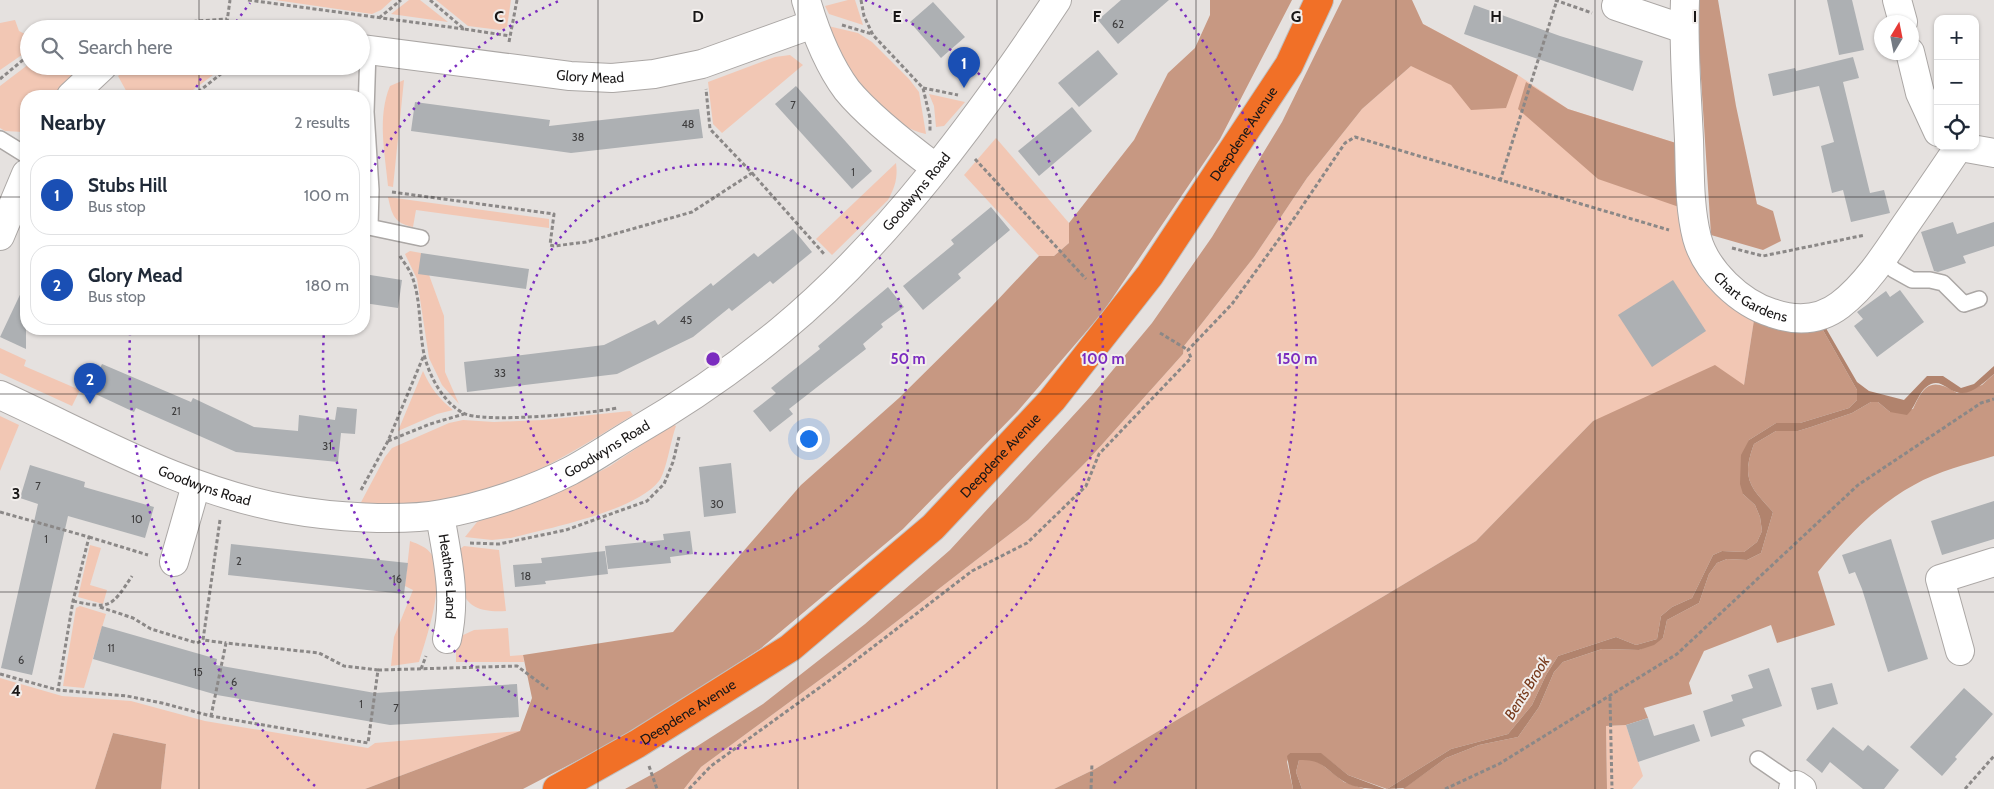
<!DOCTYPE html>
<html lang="en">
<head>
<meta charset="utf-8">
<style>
	body { margin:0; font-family:Cabin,sans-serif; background:#f6f6f7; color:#1f2937 }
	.controls { position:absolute; right:15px; top:15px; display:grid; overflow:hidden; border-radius:10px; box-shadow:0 1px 4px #0004 }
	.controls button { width:45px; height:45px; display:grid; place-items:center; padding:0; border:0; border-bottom:1px solid #e0e1e3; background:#fff; color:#1f2937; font:25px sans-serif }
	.compass { position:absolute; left:1874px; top:15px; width:45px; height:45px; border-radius:50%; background:#fff; box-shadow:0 1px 4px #0004; rotate:10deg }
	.you { position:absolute; left:808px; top:438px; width:18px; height:18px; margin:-12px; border:4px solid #fff; border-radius:50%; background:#1a73e8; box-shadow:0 0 0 8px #1a73e833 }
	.badge { display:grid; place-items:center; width:32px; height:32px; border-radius:50%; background:#ea580c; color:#fff; font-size:16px; font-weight:700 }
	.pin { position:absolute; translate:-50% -41px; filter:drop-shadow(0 1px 2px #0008) }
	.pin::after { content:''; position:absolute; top:26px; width:18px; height:15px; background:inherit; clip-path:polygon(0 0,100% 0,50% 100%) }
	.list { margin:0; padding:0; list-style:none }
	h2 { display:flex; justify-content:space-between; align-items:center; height:65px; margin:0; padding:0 20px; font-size:21px }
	h2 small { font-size:16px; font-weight:400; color:#747a83 }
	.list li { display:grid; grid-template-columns:32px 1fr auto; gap:15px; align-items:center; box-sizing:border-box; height:80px; margin:0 10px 10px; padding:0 10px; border:1px solid #e0e1e3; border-radius:20px }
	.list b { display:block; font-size:19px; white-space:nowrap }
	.list p { margin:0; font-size:16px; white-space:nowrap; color:#747a83 }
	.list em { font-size:16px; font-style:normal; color:#747a83 }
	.icon { flex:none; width:28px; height:28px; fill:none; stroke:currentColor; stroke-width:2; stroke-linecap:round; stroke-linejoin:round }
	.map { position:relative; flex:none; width:1994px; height:789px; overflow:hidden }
	.search { position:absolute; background:#fff; box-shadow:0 1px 4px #0004; left:20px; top:20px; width:350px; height:55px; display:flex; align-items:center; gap:12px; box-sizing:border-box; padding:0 18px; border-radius:28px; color:#747a83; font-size:19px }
	.panel { position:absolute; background:#fff; box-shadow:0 1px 4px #0004; left:20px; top:90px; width:350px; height:245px; border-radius:20px }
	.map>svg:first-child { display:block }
</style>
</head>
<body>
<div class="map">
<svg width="1994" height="789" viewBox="0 0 1994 789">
	<rect width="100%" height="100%" fill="#e5e1df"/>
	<g fill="#f2c7b4">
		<polygon points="275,0 392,0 381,10 372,14"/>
		<polygon points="409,0 420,0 448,22 391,14"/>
		<polygon points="436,0 511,0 507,27 500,30 468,26"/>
		<polygon points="848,0 855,0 863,25 829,14 825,6"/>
		<polygon points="15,20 19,31 29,36 29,50 0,70 0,23"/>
		<path d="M1423,24L1518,75L1568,109L1679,144L1687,247C1698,286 1720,301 1754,320L1744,385L1593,421L1476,541L1095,769L1054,789H684L701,767L844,662L1028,520L1089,459L1183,354L1184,346L1254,257L1307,178L1362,109L1411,66Z"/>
		<path d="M828,26L858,33L872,42L909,79L919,92L926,134C894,129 854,83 839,55C835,45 831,35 828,26Z"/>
		<polygon points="790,55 803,65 722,133 713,124 708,82 775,57"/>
		<polygon points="29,64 29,66 79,66 79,69 54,96 26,96 26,120 23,132 5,131 0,128 0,86"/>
		<polygon points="133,66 225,66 185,96 129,96 118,76"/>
		<path d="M404,80L393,187L388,186C385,153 377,117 390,86Z"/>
		<polygon points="929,94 965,102 944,126 936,127 934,106"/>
		<polygon points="996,138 1069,223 1069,243 1054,256 1039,256 964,175"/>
		<path d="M896,163C898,178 895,187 888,200L832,255L816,239Z"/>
		<path d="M388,197L549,219V228L416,210L413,227C394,223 392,215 388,197Z"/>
		<polygon points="410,251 421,253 444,316 445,372 459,404 442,385 429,358 417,279 405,254"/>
		<polygon points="0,348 26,360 24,366 80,390 72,406 0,373"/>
		<path d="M423,371C430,387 439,399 453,410L437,414L398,431Z"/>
		<path d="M630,411L633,415C595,438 557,463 516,480C468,500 410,505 359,506L385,457L392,448L449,423L463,420L494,422L542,420Z"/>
		<polygon points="0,416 19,425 0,471"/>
		<path d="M673,424L676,426C671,439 666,473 659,481C636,511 549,528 511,538L492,540L465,537L477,522L582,481L610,466Z"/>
		<path d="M410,541C418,544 427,547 432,555C446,582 427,636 419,662L391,666L394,637L413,590L405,586Z"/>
		<polygon points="90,545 101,548 90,585 107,590 103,604 78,597"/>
		<path d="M464,546L499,550L506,611C457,614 460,588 460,549Z"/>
		<polygon points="80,606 106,614 84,688 63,686 76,608"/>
		<polygon points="508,628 510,656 523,655 524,662 456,662 456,649 461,636 474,630"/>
		<polygon points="0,678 62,696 131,701 205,721 368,748 375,743 520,731 365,789 161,789 166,744 113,733 95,789 0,789"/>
		<polygon points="1626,725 1643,776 1632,789 1607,789 1606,726"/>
	</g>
	<g fill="#c79882">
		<polygon points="1210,0 1292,0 1220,139 1103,312 1017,412 903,529 760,649 630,733 523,789 365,789 520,731 532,698 523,655 673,632 801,485 899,398 992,306 1039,256 1054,256 1069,243 1069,223 1134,140 1168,73 1195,48 1210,15"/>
		<polygon points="1342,0 1412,0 1423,24 1518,75 1506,108 1471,110 1451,85 1411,66 1362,109 1307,178 1254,257 1184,346 1183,354 1089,459 1028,520 844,662 701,767 684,789 625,789 660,770 763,704 865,624 950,550 1092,395 1152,323 1212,237 1282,122"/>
		<polygon points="1696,0 1718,0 1736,106 1757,204 1773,211 1781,241 1763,250 1711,235"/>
		<polygon points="1526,82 1568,109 1679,144 1682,208 1598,179 1518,109"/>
		<polygon points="1754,320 1819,323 1857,390 1857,400 1849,408 1800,423 1776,423 1749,440 1743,494 1755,505 1760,517 1762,531 1757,542 1744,552 1722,551 1713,555 1692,598 1672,607 1661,616 1657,639 1636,645 1616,637 1558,656 1546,675 1532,705 1508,734 1451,749 1387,789 1348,775 1320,753 1290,753 1287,762 1293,789 1054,789 1095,769 1476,541 1593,421 1715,365 1744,385"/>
		<path d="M1994,374V456C1968,464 1938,471 1914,485C1875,506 1846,538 1818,572L1835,625L1777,643L1771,625L1704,651L1689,683L1692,694L1644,708L1648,718L1626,725L1606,726L1607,789H1403L1446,758L1479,745L1518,737L1539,707L1554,672L1563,662L1602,649L1639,650L1663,638L1667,620L1699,603L1709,574L1717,563L1727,559L1747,560L1761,553L1773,512C1750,487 1741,479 1754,444L1776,431H1798L1811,427L1852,413L1871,402H1878L1890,412L1913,409C1924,384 1932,377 1957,393L1982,385Z"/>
		<polygon points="113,733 166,744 161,789 95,789"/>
		<polygon points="1299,760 1316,760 1344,782 1365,789 1302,789 1296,772"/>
	</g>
	<g fill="#b1836d">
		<path d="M1819,323H1825L1827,330L1857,382L1869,391L1904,400L1927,376H1943L1961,388L1974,384L1994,366V374C1984,382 1971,397 1956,392C1947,390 1942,380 1931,384C1918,390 1917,406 1907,415L1890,412L1878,402H1871L1852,413L1811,427L1798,431H1776L1754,444C1741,479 1750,487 1773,512L1761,553L1747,560L1727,559L1717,563L1709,574L1699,603L1667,620L1663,638L1654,645L1639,650L1602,649L1563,662L1554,672L1539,707L1518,737L1479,745L1446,758L1405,788L1387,789L1451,749L1508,734L1532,705L1546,675L1558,656L1616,637L1636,645L1657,639L1661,616L1672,607L1692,598L1713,555L1722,551L1744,552L1757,542L1762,531L1760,517L1755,505L1743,494L1740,484L1741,455L1749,440L1776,423H1800L1849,408L1857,400V390Z"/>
		<path d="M1290,753H1321L1348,775L1385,789C1371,789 1356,789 1343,781C1324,769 1325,760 1299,760L1296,772L1302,789H1293L1287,756Z"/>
	</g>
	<g fill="#adb0b3">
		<polygon points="1121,0 1169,0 1118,44 1098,20"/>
		<polygon points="1827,0 1852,0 1864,50 1839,55"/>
		<polygon points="933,2 965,37 941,58 910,22"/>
		<polygon points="1474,5 1560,36 1643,61 1633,91 1464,34"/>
		<polygon points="1098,50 1118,74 1079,107 1058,83"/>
		<polygon points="1853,57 1859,78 1843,82 1870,193 1884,190 1890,213 1851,222 1843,190 1832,193 1821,146 1834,142 1819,86 1773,96 1768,74 1795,68 1796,71"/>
		<polygon points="796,86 872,171 852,189 775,104"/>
		<polygon points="415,102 550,120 549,126 699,109 703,138 571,153 411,131"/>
		<polygon points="1072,107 1092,131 1039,176 1018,151"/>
		<polygon points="991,207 1010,230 958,274 961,278 923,310 903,286 954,244 951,240"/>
		<polygon points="1953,222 1957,234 1994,222 1994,246 1963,256 1966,263 1938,272 1934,271 1921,232"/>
		<polygon points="793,229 812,252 773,284 770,281 732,311 729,308 693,337 617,374 467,392 464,362 604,345 655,320 658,325 711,283 713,286 754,253 758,257"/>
		<polygon points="421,253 529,269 526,289 418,274"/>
		<polygon points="364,274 402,280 398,308 364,303"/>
		<polygon points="1673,280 1706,331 1652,367 1618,315"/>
		<polygon points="26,282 26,349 0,337"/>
		<polygon points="888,287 904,307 881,324 883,327 863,344 866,349 789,409 793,414 770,432 753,411 776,393 771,388 820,349 818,346"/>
		<polygon points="1900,290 1924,322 1877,357 1854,326 1863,319 1857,312 1886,291 1890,297"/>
		<polygon points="102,364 191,402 193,398 254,427 298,431 299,415 335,420 337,407 357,409 355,434 341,433 338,462 236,452 136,408 134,412 89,391"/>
		<polygon points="731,463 736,513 704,517 699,467"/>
		<polygon points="30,465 85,482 84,487 154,507 145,538 68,516 32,675 1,668 38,504 20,498"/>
		<polygon points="1994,501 1994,539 1942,555 1931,521"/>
		<polygon points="690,531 693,554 670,557 671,563 608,569 605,546 664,540 663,534"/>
		<polygon points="1891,539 1928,659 1888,672 1862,589 1855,572 1849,574 1842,555"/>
		<polygon points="231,544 408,563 404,594 228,575"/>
		<polygon points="605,551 608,574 545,581 546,584 515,587 513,565 542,563 541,558"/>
		<polygon points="102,626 217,659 216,665 375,693 517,684 519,717 390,725 217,695 93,659"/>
		<polygon points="1769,668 1782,706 1742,719 1745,726 1711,737 1703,711 1733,701 1731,695 1753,688 1748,675"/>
		<polygon points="1832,683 1838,704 1817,710 1811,688"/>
		<polygon points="1964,688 1993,714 1955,757 1957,759 1942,776 1910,747"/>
		<polygon points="1648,718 1654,736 1694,724 1700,741 1638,762 1626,725"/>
		<polygon points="1833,727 1863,751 1868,745 1899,770 1884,789 1863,789 1830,762 1822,773 1806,760"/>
	</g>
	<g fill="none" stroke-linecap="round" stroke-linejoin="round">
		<g stroke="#aba7a5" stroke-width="18">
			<g id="lane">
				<polyline points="368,50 366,112 371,190 370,226"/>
				<polyline points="0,139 26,155"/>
				<polyline points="364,226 421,238"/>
				<polyline points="1883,259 1894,270 1912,280 1930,280 1943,283 1964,304 1979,299"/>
				<polyline points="1758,759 1796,785"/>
			</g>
		</g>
		<g stroke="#aba7a5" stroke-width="30">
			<g id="street">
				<path d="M806,0C815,31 827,63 847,90C869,117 908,147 936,168"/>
				<path id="s1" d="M1685,0C1683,47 1687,93 1689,140C1690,172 1689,207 1697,238C1706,271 1740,303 1772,313C1795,321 1819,321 1840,305C1866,285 1886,254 1904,227C1922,201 1940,175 1958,148"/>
				<polyline points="1897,0 1903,22"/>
				<polyline points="1616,6 1684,29"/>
				<path id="s2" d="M361,49L570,76L612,78L654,74L702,64L813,24"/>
				<polyline points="1910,52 1920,93 1938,132"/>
				<polyline points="71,96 103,66"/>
				<polyline points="1955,146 1994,153"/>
				<polyline points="0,236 26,174"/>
				<path id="s3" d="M0,395C94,438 185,491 287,509C331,517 399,522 442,514C483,507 533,490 570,471C591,460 611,446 631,434C683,404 734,369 780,331C887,243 981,115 1057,0"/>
				<path id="s4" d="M440,515C447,557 457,596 447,639"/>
				<polyline points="174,562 196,485"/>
				<polyline points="1960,651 1940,579 1994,562"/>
				<polyline points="1793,789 1796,785 1802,789"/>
			</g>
		</g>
		<g stroke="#bfbebe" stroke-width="30">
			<g id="highway">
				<path id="s5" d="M557,789L637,744L790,648L933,527L1052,400L1150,275L1289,65L1319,0"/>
			</g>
		</g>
		<g stroke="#8b8887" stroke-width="3" stroke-dasharray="4 2.5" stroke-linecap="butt">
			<polyline points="248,0 464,29"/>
			<polyline points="430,0 464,29 510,36"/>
			<polyline points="861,0 864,16 873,35 923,88 930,118 930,131"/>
			<polyline points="1555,0 1592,13"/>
			<polyline points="379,18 401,0"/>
			<polyline points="842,25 872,34"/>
			<polyline points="130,29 149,28"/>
			<polyline points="148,29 197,21 227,19"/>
			<polyline points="226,29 230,0"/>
			<polyline points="509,42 517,0"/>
			<polyline points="0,79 29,55"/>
			<polyline points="923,88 958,95"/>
			<polyline points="193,96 231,66"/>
			<polyline points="975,159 1086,279"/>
			<polyline points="752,173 825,255"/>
			<polyline points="1500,181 1557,0"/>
			<polyline points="392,192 554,214 550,245 554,246 586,242 692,212 752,173 710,129 706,89"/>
			<polyline points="1732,248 1763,256 1865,235"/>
			<path d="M400,256C404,263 411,271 413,279C421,302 419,330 424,354C429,376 443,402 463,413C483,424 592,413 618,408"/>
			<polyline points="1160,333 1188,350"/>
			<polyline points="388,441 430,424 464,414"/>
			<polyline points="361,490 388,441 424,355"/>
			<polyline points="0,512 89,537 73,601 58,690"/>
			<polyline points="220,520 203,640 226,643"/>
			<polyline points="89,537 148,555"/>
			<polyline points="470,543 499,544 566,530 647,501 664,484 673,462 679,437"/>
			<path d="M73,601C110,609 111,608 132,576"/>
			<polyline points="100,607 133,618 151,629 197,643 203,640"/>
			<polyline points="421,669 426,656"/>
			<polyline points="378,670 517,666 548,689"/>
			<polyline points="0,674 58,690 127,696 162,703 211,716 368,743 378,670 344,666 319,653 226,643 211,716"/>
			<polyline points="1610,697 1612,789"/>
			<polyline points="649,766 657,789"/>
			<polyline points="689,789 711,766 830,680 972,571 1027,543 1086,486 1099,454 1191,358 1188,350 1232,304 1295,217 1345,143 1355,137 1669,230"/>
			<polyline points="1091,789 1092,763"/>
			<polyline points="1445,789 1499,764 1677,654 1858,485 1981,403 1994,399"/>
			<polyline points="1965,789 1994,756"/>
		</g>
		<use href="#lane" stroke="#fff" stroke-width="15"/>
		<use href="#street" stroke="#fff" stroke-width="28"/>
		<use href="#highway" stroke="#f17027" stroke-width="28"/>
	</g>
	<path fill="none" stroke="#191717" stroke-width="1" stroke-opacity="0.55" d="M199,0V29M399,0V789M598,0V789M798,0V789M997,0V789M1196,0V789M1396,0V789M1595,0V789M1795,0V789M199,66V96M0,197H26M364,197H1994M199,329V789M0,394H1994M0,592H1994"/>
	<g fill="none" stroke="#7b2cbf" stroke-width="2.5" stroke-dasharray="2.5 5">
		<circle cx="713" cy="359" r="195"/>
		<path d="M364 185A390 390 0 0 1 561 0M865 0A390 390 0 1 1 324 332"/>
		<path d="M315 786A584 584 0 0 1 130 334M193 94A584 584 0 0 1 207 67M232 28A584 584 0 0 1 250 3M1176 3A584 584 0 0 1 1111 786"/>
	</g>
	<g text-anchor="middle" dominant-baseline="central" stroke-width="4" stroke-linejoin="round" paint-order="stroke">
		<g font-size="11" fill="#3e3d3e">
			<text x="1118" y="24">62</text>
			<text x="793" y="105">7</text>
			<text x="688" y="124">48</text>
			<text x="578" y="137">38</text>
			<text x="853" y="172">1</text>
			<text x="686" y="320">45</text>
			<text x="500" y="373">33</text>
			<text x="176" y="411">21</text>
			<text x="327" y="446">31</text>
			<text x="38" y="486">7</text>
			<text x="717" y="504">30</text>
			<text x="137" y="519">10</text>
			<text x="46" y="539">1</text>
			<text x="239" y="561">2</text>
			<text x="526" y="576">18</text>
			<text x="397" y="579">16</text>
			<text x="111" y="648">11</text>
			<text x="21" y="660">6</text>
			<text x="198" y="672">15</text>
			<text x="234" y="682">6</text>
			<text x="361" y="704">1</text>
			<text x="396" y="708">7</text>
		</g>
		<g font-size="14" fill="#191717" stroke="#f2eeec">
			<text stroke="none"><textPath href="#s2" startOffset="231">Glory Mead</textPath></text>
			<text stroke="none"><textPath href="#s5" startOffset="962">Deepdene Avenue</textPath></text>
			<text stroke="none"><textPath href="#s3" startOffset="1049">Goodwyns Road</textPath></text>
			<text stroke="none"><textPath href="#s1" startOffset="322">Chart Gardens</textPath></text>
			<text stroke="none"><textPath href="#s3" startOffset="644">Goodwyns Road</textPath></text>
			<text stroke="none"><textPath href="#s5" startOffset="558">Deepdene Avenue</textPath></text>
			<text stroke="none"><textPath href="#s3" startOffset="224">Goodwyns Road</textPath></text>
			<text stroke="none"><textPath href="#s4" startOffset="62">Heathers Land</textPath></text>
			<text stroke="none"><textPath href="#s5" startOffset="152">Deepdene Avenue</textPath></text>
		</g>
		<g font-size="15" font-style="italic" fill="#783b1d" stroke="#f2eeec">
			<text transform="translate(1527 688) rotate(-58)">Bents Brook</text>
		</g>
	</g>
	<g font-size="16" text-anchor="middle" font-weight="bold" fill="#191717" stroke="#f2eeec" stroke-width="4" stroke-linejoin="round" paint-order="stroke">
		<text x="499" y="22">C</text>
		<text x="698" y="22">D</text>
		<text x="897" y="22">E</text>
		<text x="1097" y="22">F</text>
		<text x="1296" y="22">G</text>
		<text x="1496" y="22">H</text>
		<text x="1695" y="22">I</text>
		<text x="16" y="499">3</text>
		<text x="16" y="696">4</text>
	</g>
	<circle cx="713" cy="359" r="8" fill="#7b2cbf" stroke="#f2eeec" stroke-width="2.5"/>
	<g font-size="15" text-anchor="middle" font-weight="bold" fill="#7b2cbf" stroke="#f2eeec" stroke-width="4" stroke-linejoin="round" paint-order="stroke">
		<text x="908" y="364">50 m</text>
		<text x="1103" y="364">100 m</text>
		<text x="1297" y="364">150 m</text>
	</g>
</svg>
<div class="controls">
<button>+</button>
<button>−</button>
<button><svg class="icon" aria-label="locate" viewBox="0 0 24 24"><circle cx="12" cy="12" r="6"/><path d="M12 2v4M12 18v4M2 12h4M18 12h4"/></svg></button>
</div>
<svg class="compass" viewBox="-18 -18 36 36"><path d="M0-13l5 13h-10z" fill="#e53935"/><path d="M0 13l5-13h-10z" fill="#747a83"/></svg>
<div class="you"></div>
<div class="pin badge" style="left:964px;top:88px;background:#1a4fb4">1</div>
<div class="pin badge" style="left:90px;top:404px;background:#1a4fb4">2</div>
<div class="search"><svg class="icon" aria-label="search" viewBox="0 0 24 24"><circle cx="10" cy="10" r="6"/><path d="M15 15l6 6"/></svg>Search here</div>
<section class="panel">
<h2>Nearby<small>2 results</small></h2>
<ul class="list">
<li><span class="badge" style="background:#1a4fb4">1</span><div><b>Stubs Hill</b><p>Bus stop</p></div><em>100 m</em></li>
<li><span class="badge" style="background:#1a4fb4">2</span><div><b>Glory Mead</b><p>Bus stop</p></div><em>180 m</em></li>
</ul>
</section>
</div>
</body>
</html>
